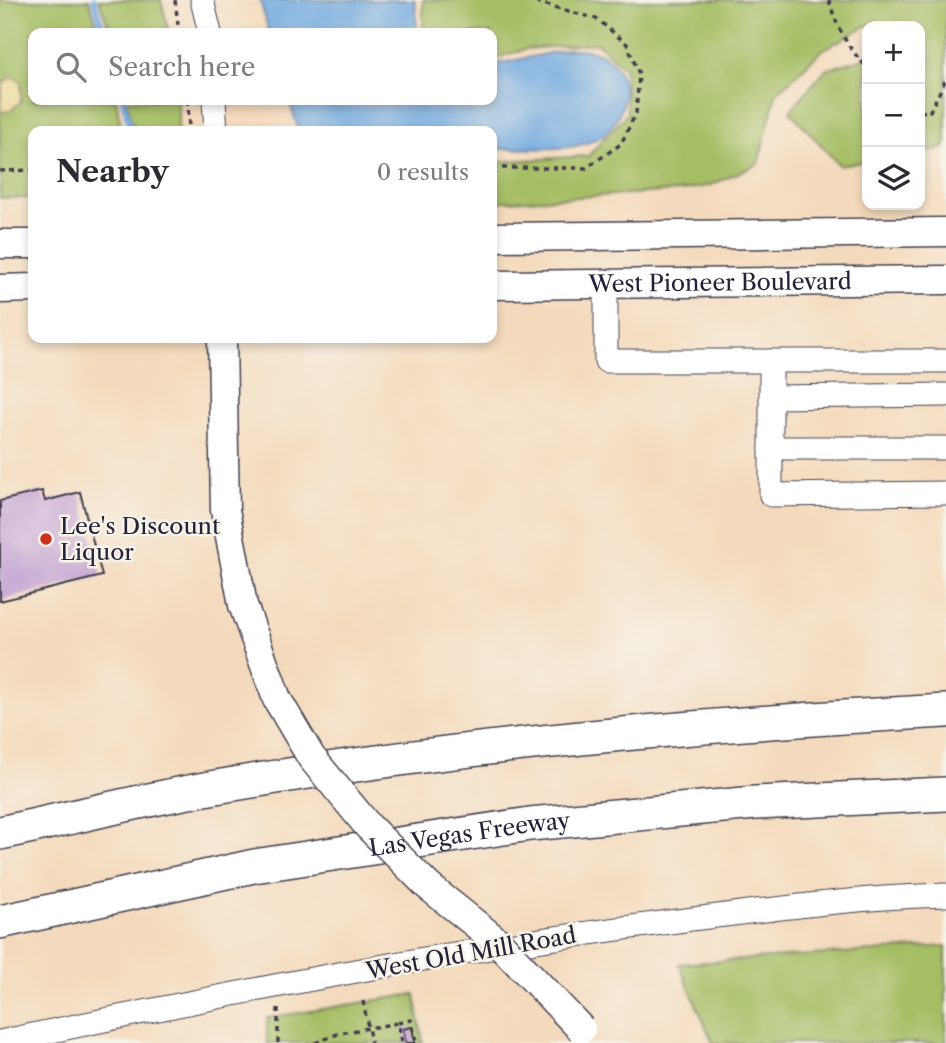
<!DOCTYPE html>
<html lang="en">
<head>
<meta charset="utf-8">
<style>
	body { margin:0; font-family:"Libre Caslon Text",serif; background:#f2f2f3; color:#2b2b33 }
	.controls { position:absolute; right:21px; top:21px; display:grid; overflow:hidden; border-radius:14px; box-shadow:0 4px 10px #0003 }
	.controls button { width:63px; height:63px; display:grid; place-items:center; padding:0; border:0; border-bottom:2px solid #e1e1e2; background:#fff; color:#2b2b33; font:35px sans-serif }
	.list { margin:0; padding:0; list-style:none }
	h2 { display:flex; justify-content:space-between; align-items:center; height:91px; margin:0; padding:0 28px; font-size:30px }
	h2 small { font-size:23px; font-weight:400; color:#7c7c81 }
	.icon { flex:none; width:38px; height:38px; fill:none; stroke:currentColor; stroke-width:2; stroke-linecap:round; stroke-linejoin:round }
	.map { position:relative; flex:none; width:946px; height:1043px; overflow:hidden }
	.search { position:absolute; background:#fff; box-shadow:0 4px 10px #0003; left:28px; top:28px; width:469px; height:77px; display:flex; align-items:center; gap:18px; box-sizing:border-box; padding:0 24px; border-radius:14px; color:#7c7c81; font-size:26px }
	.panel { position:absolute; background:#fff; box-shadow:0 4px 10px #0003; left:28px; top:126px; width:469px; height:217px; border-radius:14px }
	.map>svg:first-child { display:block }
</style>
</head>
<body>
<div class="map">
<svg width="946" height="1043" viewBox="0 0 946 1043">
	<rect width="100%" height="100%" fill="#f7f3e8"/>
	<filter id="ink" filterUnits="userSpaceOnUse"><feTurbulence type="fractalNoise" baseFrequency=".0143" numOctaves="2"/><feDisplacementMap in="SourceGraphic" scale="14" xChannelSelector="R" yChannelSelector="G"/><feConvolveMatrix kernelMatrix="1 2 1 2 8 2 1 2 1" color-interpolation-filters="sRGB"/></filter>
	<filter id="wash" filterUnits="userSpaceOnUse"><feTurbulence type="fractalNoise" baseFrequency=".00686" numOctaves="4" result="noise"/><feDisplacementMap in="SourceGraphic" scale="28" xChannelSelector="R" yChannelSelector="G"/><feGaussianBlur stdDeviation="1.57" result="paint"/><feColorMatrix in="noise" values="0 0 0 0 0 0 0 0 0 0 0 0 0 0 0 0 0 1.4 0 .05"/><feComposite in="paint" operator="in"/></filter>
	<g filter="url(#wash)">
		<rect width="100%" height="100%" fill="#f4dabc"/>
		<g fill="#a5bd63" stroke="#64704f" stroke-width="2">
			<polygon points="0,0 89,0 99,33 33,33 33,100 116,100 122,131 33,131 33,198 0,198"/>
			<polygon points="99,0 161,0 169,33 111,33"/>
			<polygon points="423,0 946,0 946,143 943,148 920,152 920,26 887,26 875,21 821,51 776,94 758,164 711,185 681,191 492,202 492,162 588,156 627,114 625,69 597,43 526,49 492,59 492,33 423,33"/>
			<polygon points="867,57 867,161 840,166 790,111 825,70"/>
			<polygon points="127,100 178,100 178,131 136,131 131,121"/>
			<polygon points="946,946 946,1043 713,1043 679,964"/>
			<polygon points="415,994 423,1043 267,1043 267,1018"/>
		</g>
		<polygon fill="#eeda9e" stroke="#887e6c" stroke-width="2" points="11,76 21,82 21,101 10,111 0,112 2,85"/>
		<g fill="#70a8df" stroke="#49658d" stroke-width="2">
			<polygon points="260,0 415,0 417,33 269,33"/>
			<path d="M569,49C581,49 594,49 605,57C636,77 626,121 598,138C573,153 531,147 502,149L492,148V131H299L289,100H492V65Z"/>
		</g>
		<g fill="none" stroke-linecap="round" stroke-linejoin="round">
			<g stroke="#70a8df" stroke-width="6">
				<polyline points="94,0 104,33"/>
				<polyline points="123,100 131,131"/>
			</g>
		</g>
		<g id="blocks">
			<g fill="#bd99d0">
				<polygon points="42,491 45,501 80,492 102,576 0,601 0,501"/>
				<polygon points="412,1027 415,1043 406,1043 403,1029"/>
			</g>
		</g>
	</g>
	<g filter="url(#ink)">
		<use href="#blocks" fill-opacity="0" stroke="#423e4e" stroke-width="2"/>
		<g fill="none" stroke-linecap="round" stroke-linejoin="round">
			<g stroke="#423e4e" stroke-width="25">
				<g id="minor">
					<polyline points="202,0 210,33"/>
					<polyline points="214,100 216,131"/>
					<polyline points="606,284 606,361 771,361 771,495 946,493"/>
					<polyline points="771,361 946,361"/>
					<polyline points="771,397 946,395"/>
					<polyline points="771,448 946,448"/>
					<path d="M0,1042C224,994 450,950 677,921C766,910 856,897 946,895"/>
				</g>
			</g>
			<g stroke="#423e4e" stroke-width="31">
				<g id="major">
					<polyline points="492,237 946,232"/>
					<polyline points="0,244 33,244"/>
					<path id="s1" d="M492,285L946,280"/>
					<polyline points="0,289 33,288"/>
					<polyline points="222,338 225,510 243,605 277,699"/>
				</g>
			</g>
			<g stroke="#423e4e" stroke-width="36">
				<g id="highway">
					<path d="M0,833C76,817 152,797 228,785C466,744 706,724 946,711"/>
					<path id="s2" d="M0,922L254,866L530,824L755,803L946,794"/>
				</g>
			</g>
			<g stroke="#423e4e" stroke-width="3.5" stroke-dasharray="5 5" stroke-linecap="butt">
				<polyline points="175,0 179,33"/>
				<path d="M829,0C836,26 848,49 867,67"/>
				<polyline points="188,100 189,131"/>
				<polyline points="920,111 929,113 946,79"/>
				<polyline points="492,168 586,168 621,144 636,113 639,74 627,44 597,19 529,0"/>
				<polyline points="0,171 33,170"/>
				<polyline points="363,1001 371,1043"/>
				<polyline points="398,1023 411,1020 416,1040"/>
				<polyline points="278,1043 278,1007"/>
				<polyline points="315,1043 340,1033 398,1023 402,1043"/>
			</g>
			<use href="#minor" stroke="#fff" stroke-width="23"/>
			<use href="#major" stroke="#fff" stroke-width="28"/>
			<use href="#highway" stroke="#fff" stroke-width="33"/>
			<g stroke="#423e4e" stroke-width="31" stroke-linecap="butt">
				<polyline id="major-bridge" points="277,699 311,757 368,826 428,886 498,942 581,1029"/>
			</g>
			<use href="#major-bridge" stroke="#fff" stroke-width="28"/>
		</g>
	</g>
	<circle fill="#c8321e" stroke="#f7f3e8" stroke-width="2.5" cx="46" cy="539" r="7"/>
	<g text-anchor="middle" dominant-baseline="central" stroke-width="5" stroke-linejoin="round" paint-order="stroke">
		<g font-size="23" fill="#22223b" stroke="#f7f3e8">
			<text stroke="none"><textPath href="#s1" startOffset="228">West Pioneer Boulevard</textPath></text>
			<text stroke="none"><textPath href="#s2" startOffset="478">Las Vegas Freeway</textPath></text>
			<text transform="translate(471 953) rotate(-10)">West Old Mill Road</text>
		</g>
		<g font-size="23" fill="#22223b" stroke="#f7f3e8" text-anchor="start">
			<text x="60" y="526">Lee's Discount<tspan x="60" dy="26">Liquor</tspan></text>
		</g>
	</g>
</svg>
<div class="controls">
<button>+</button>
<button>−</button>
<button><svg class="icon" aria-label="layers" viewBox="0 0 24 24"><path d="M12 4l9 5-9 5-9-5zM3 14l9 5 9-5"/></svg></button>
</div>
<div class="search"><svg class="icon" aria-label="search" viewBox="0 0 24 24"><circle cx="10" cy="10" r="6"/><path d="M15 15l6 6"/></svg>Search here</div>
<section class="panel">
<h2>Nearby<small>0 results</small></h2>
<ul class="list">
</ul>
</section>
</div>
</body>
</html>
